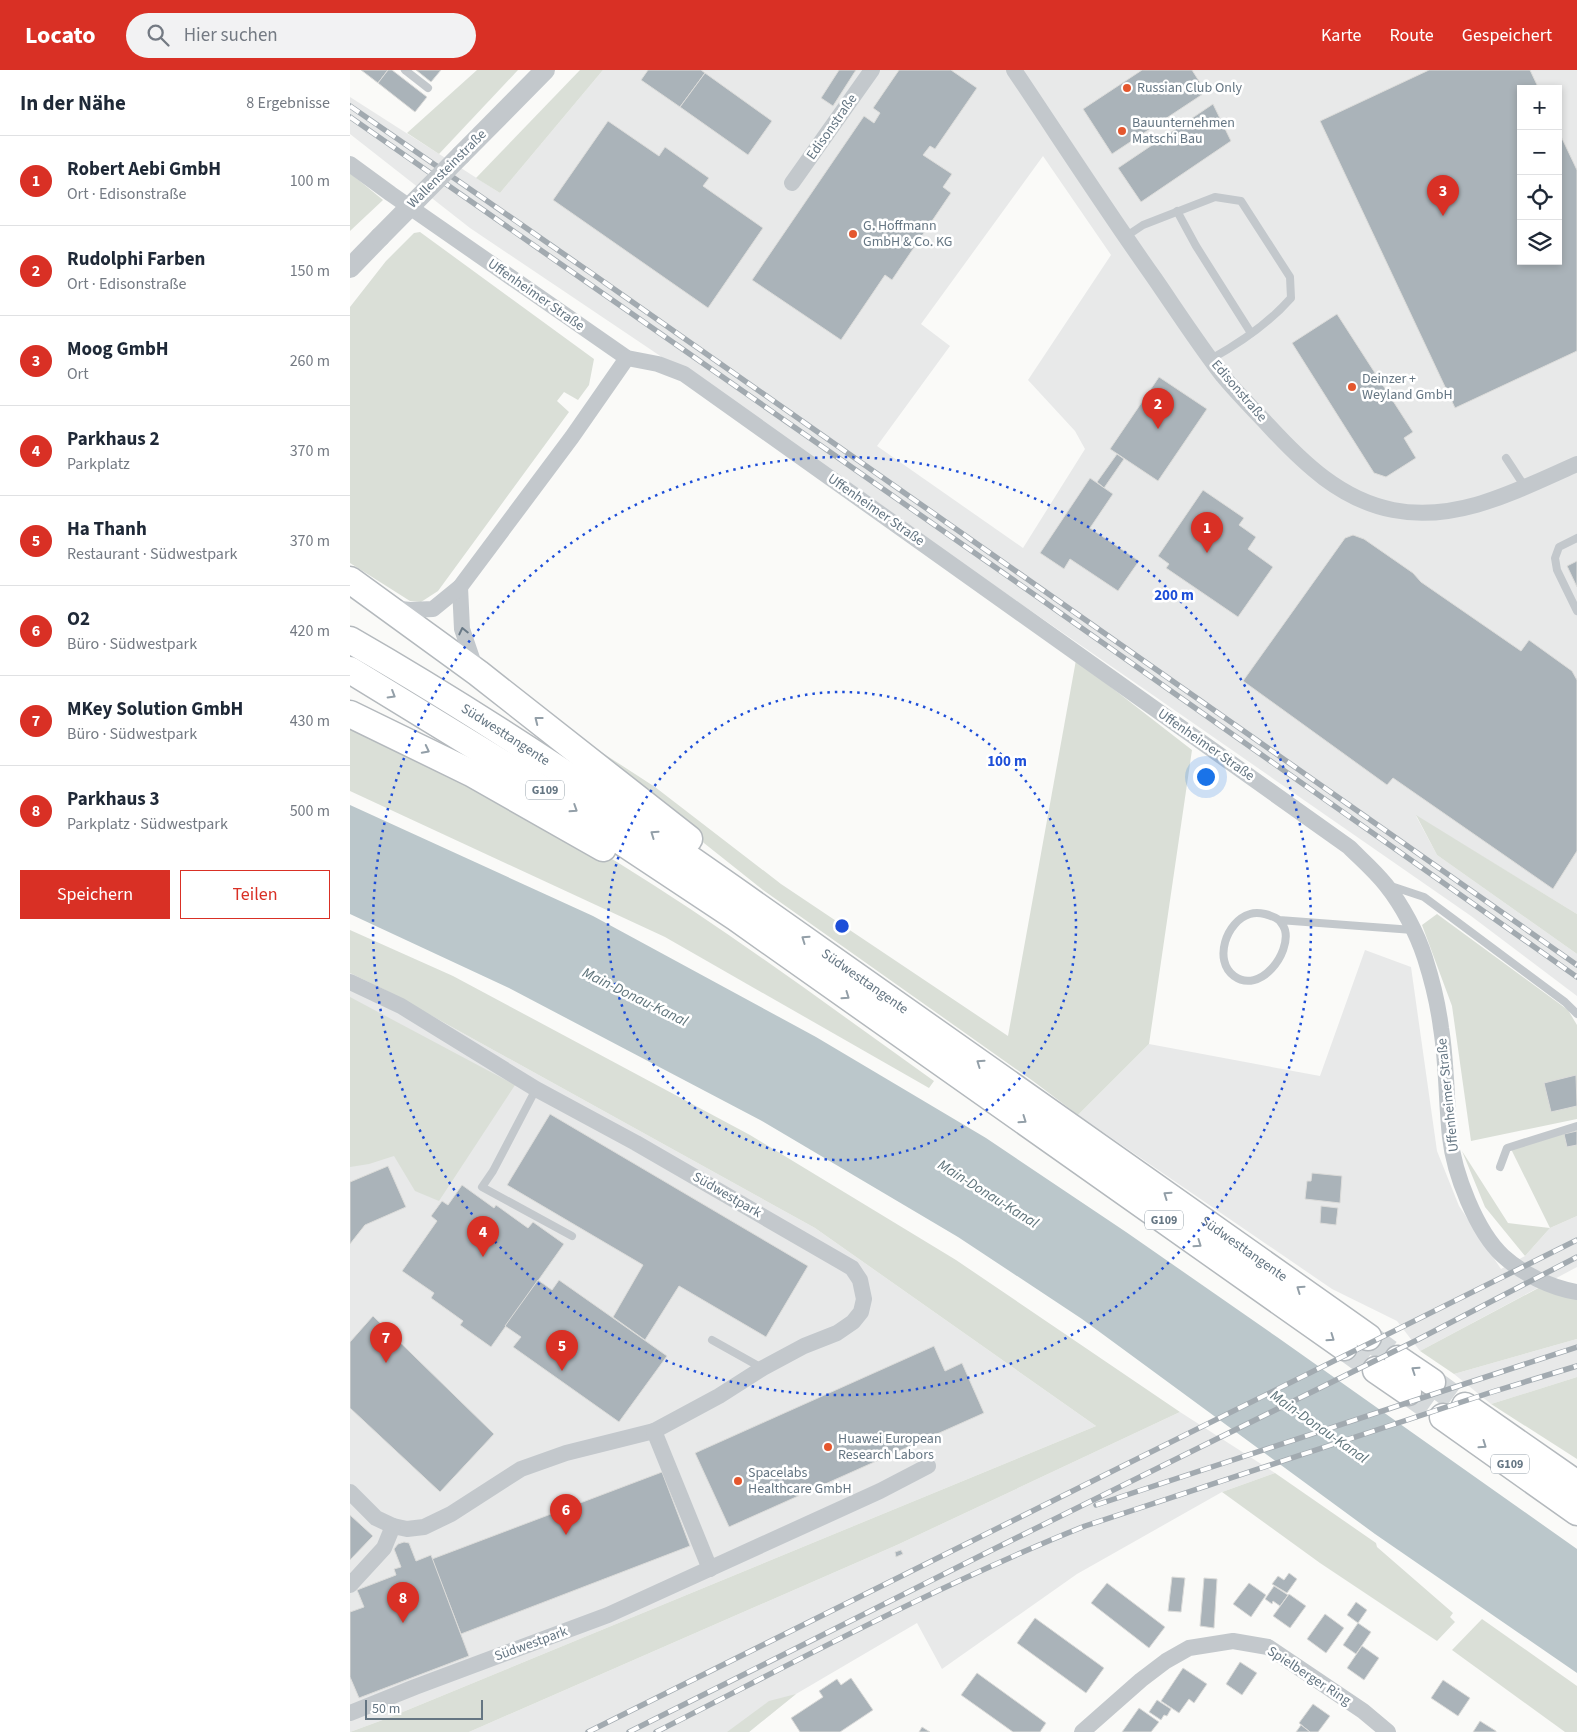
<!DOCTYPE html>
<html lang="de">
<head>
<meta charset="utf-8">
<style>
	body { margin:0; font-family:"Source Sans 3",sans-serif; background:#f2f2f3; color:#1f2937 }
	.controls { position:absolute; right:15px; top:15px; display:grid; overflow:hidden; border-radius:0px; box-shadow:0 2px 8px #0003 }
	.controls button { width:45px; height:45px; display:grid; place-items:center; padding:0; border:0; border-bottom:1px solid #e0e1e3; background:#fff; color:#1f2937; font:25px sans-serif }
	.scale { position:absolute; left:15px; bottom:12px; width:118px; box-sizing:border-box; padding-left:5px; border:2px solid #657683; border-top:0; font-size:14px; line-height:18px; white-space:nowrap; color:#657683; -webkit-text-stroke:4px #fff; paint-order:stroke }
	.you { position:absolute; left:855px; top:706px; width:18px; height:18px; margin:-12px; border:4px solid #fff; border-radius:50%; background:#1a73e8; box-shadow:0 0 0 8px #1a73e833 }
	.badge { display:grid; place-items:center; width:32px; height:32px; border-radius:50%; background:#d93025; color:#fff; font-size:16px; font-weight:700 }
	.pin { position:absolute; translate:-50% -41px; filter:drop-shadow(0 1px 2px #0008) }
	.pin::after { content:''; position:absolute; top:26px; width:18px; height:15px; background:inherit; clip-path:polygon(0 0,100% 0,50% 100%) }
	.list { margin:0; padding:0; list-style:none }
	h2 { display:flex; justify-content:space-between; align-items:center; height:65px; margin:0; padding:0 20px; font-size:21px }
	h2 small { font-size:16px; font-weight:400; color:#747a83 }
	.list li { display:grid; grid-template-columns:32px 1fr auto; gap:15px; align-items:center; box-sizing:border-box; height:90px; padding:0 20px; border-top:1px solid #e0e1e3 }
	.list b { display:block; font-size:19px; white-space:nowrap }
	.list p { margin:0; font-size:16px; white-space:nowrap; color:#747a83 }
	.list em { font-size:16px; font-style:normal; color:#747a83 }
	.actions { display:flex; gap:10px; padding:15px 20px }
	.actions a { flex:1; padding:11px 0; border:1px solid #d93025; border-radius:0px; text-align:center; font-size:18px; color:#d93025 }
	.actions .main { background:#d93025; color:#fff }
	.icon { flex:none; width:28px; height:28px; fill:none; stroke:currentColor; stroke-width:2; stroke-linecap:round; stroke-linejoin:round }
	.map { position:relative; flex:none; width:1227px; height:1662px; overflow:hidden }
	header { display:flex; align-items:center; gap:30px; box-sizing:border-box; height:70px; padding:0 25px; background:#d93025; color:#fff }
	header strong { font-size:24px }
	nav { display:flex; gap:28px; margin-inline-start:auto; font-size:18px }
	.search { width:350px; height:45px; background:#f2f2f3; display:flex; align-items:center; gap:12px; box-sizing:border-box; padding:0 18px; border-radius:28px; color:#747a83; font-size:19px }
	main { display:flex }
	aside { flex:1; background:#fff }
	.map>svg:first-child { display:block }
</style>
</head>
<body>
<header>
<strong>Locato</strong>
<div class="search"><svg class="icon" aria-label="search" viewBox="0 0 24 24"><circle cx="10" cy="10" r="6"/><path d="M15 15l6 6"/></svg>Hier suchen</div>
<nav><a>Karte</a><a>Route</a><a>Gespeichert</a></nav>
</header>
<main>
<aside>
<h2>In der Nähe<small>8 Ergebnisse</small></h2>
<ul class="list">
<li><span class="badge">1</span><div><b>Robert Aebi GmbH</b><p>Ort · Edisonstraße</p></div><em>100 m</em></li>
<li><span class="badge">2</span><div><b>Rudolphi Farben</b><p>Ort · Edisonstraße</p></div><em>150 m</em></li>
<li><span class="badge">3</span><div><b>Moog GmbH</b><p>Ort</p></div><em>260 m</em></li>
<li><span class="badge">4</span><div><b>Parkhaus 2</b><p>Parkplatz</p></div><em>370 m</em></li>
<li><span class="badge">5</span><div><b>Ha Thanh</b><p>Restaurant · Südwestpark</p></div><em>370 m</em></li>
<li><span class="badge">6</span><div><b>O2</b><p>Büro · Südwestpark</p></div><em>420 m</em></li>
<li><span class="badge">7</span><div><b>MKey Solution GmbH</b><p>Büro · Südwestpark</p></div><em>430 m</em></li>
<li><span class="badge">8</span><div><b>Parkhaus 3</b><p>Parkplatz · Südwestpark</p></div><em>500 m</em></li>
</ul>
<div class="actions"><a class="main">Speichern</a><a>Teilen</a></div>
</aside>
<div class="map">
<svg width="1227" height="1662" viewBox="0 0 1227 1662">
	<rect width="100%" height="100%" fill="#fafaf8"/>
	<g fill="#e8e9e9" fill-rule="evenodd">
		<path d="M253,0H1227V844L1066,746L1087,785L1227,884V926L1121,846L797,621L398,345L120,158L0,64V27L150,123ZM1171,19H1208V191H1171ZM693,86L761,185L678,310L725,361L735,379L673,478L527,376L600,276L571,254Z"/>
		<polygon points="1015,880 1061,897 1087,1081 1109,1136 1151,1199 1175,1186 1200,1158 1227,1146 1227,1197 1070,1281 1047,1251 982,1219 728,1045 799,974 970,1006"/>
		<polygon points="0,903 35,920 465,1158 746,1356 38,1648 0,1662"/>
		<polygon points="1227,1269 1227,1307 1141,1334 1104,1304"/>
		<polygon points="830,1342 925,1403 872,1422 727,1504 592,1599 567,1553 446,1624 399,1662 119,1662 547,1475"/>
	</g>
	<g fill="#dadfd7">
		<polygon points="127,0 168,0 89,84 57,63"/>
		<polygon points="230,0 253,0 150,123 126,108"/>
		<polygon points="0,103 33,130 0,161"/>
		<polygon points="70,162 244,289 239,315 228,330 214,322 207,331 219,342 88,521 71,532 60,531 0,493 0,237 36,191 64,163"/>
		<polygon points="726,590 842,680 799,974 728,1045 683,1011 413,820 188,641 305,717 431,814 658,966"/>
		<path d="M0,652C89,698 182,740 267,792C376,859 480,937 584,1011L579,1018L315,867L0,721Z"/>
		<polygon points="1066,745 1227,844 1227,884 1087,785"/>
		<polygon points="1087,844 1218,940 1227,955 1227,1049 1121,1071 1102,936 1072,855"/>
		<polygon points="0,860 103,906 400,1065 606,1190 830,1342 547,1475 119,1662 0,1662 38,1648 746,1356 465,1158 35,920 0,903"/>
		<polygon points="0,927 165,1015 89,1131 65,1121 44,1086 19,1094 0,1097"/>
		<polygon points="1227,1060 1227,1146 1200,1158 1175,1186 1135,1137 1112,1081 1158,1153 1200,1158 1161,1079"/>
		<polygon points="1194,1215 1227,1230 1227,1269 1104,1304 1070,1281"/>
		<polygon points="1227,1307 1227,1389 1141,1334"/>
		<polygon points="925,1403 1026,1473 1027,1477 1103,1543 1100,1547 1105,1552 1087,1571 970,1493 872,1422"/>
		<polygon points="1132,1549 1227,1616 1227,1662 1215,1662 1102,1580"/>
		<polygon points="446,1624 399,1662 377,1662 419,1631"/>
	</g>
	<polygon fill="#bbc7cb" points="0,735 243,846 466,967 636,1068 776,1162 927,1267 1227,1479 1227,1603 1025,1464 732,1249 608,1167 412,1051 159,918 0,844"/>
	<g fill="#aab3b9" stroke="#dcdcda">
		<polygon points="11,0 38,0 28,13"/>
		<polygon points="38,0 42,0 77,27 65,42 28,13"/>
		<polygon points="66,0 91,0 81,12"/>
		<polygon points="298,0 351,0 355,3 330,37 291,10"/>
		<polygon points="489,0 506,0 483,36 471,28"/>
		<polygon points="549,0 601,0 627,18 585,79 580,76 573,85 602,104 593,117 601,123 542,210 535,205 491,270 402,210 514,46 524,53 530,43 523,38"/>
		<polygon points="792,0 842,0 856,22 762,84 733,39"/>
		<polygon points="1079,0 1180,0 1189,19 1171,19 1171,191 1208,191 1208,60 1227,100 1227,281 1105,338 970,51"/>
		<polygon points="355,3 422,51 398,85 330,37"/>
		<polygon points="863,34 881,71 791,132 768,98"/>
		<polygon points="258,51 309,86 315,77 359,108 353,116 413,158 358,238 203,130"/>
		<polygon points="987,244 1063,362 1054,368 1066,388 1036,407 1024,403 942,273"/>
		<polygon points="809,307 857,339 808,411 760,379"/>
		<polygon points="767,384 774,389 754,418 747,412"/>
		<polygon points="740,408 763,424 740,458 789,491 768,521 720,489 714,499 690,483"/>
		<polygon points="853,420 894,448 889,455 906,467 898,479 923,497 888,547 816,498 819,494 808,486"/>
		<polygon points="1003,465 1014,469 1063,503 1071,512 1171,581 1179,570 1222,601 1227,610 1227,781 1203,819 1043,708 1037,715 893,611 995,468"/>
		<polygon points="1227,491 1227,517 1217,496"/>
		<polygon points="1226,1005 1227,1036 1201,1042 1194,1013"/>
		<polygon points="200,1044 458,1196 416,1267 329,1216 295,1270 263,1247 293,1195 157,1115"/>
		<polygon points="1227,1061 1227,1075 1217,1077 1214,1064"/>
		<polygon points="38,1096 56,1137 15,1155 0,1174 0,1112"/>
		<polygon points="962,1103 992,1106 990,1133 955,1129 957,1111 961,1111"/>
		<polygon points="112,1115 144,1138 146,1135 178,1158 183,1152 214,1174 141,1277 110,1255 113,1251 81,1228 84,1223 52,1201 87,1151 81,1146 92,1131 98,1135"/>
		<polygon points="971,1136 988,1138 986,1155 970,1153"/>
		<polygon points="188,1210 202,1220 209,1210 317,1286 269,1352 163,1277 171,1267 155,1256"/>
		<polygon points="23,1246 144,1364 90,1422 0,1338 0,1272"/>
		<polygon points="584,1276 595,1301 612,1293 634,1343 379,1457 345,1383"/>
		<polygon points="312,1402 340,1476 111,1564 82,1489"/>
		<polygon points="0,1445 23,1466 0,1490"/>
		<polygon points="54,1472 59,1473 66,1491 81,1485 119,1586 9,1628 0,1607 0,1542 14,1537 7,1520 46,1505 44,1499 51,1497 44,1479 48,1474"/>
		<polygon points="551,1480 553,1484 546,1487 545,1482"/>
		<polygon points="939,1503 947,1509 937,1523 922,1514 928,1506 934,1510"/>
		<polygon points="822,1507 835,1508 831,1542 818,1541"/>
		<polygon points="854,1508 867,1509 864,1558 850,1556"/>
		<polygon points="757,1513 815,1557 799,1578 741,1533"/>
		<polygon points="899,1513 916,1525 901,1547 883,1534"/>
		<polygon points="924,1516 938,1525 930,1536 923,1531 922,1534 915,1529"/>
		<polygon points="939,1524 956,1536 940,1558 923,1546"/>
		<polygon points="1006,1532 1017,1540 1008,1553 997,1545"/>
		<polygon points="975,1544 994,1558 976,1583 957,1569"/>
		<polygon points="685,1548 754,1598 736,1623 667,1573"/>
		<polygon points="1008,1553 1021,1562 1006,1584 993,1575"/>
		<polygon points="1012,1576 1029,1588 1014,1610 997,1598"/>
		<polygon points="890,1592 907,1603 892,1625 876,1614"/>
		<polygon points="833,1598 857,1614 844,1633 839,1629 829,1643 811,1631"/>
		<polygon points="627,1603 696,1653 690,1662 663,1662 611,1625"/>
		<polygon points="501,1608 523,1640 490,1662 450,1662 441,1648 473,1627 469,1621 487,1609 491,1615"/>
		<polygon points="1093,1610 1120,1628 1108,1646 1081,1628"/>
		<polygon points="807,1630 821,1639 817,1646 814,1645 811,1650 799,1642"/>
		<polygon points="963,1634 980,1646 968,1662 960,1662 949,1653"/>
		<polygon points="789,1638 809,1652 801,1662 772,1662"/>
		<polygon points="1130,1651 1146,1661 1146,1662 1123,1662"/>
		<polygon points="951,1655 960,1662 946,1662"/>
		<polygon points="572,1657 580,1662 569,1662"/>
	</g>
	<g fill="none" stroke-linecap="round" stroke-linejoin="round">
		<g stroke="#d5d9db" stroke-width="26" stroke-dasharray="26 13" stroke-linecap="butt">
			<polyline points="1018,1267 1048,1289"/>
			<polyline points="994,1277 1026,1300"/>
			<polyline points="1082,1312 1115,1336"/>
			<polyline points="1058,1322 1093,1347"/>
		</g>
		<g stroke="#b4b9bd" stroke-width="29">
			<g id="trunk">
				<polyline points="0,510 128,603 339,769"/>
				<path id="s1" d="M0,570C164,664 317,772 471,881C654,1009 836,1138 1018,1267"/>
				<polyline points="0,600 165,701 385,847 994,1277"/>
				<polyline points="0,644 121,703 253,778"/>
				<polyline points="1048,1289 1082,1312"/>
				<polyline points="1026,1300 1058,1322"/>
				<polyline points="1115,1336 1227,1414"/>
				<polyline points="1093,1347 1227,1442"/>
			</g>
		</g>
		<g stroke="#c3c8cc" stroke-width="8">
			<polyline points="55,0 78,18"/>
			<polyline points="827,141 846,176 901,263"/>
			<path d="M775,167L793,155L865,127L891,131L940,207L941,228C919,253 890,273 861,289"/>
			<polyline points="1156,388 1175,417"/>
			<polyline points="1227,468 1209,477 1205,488 1207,500 1227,541"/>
			<polyline points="1041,816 1074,827 1215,932 1227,944"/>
			<path d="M929,850C931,853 934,856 935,860C941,883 910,925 884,906C863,891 876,851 900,844C909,841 921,845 929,850L1063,860"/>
			<polyline points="186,1019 143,1101 132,1117 222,1166"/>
			<polyline points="1150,1097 1157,1078 1227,1056"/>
			<polyline points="362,1270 412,1298"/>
		</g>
		<g stroke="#c3c8cc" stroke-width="16">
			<path d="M664,0C711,70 756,140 805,209C827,241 849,275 873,306C887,323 903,339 918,355C953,393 991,430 1043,440C1108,453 1170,419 1227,394"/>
			<path d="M0,94L41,124L277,288L308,294L334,304L999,777C1011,789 1025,801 1036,815C1052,835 1067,863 1075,888C1082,910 1088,934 1091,958C1097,994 1096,1031 1100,1067C1104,1103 1126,1161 1153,1186C1173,1204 1201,1218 1227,1222"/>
			<polyline points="442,113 522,0"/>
			<polyline points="110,517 112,559 126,600"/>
			<polyline points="41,538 60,540 83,539 110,517 222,367 277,288"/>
			<polyline points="0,912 51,936 186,1019 286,1073 502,1198 510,1210 514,1229 511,1242 503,1252 487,1263 454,1276 413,1298 369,1326 304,1361 216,1383 171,1399 101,1444 74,1457 57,1459 43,1456 26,1448 0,1422"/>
			<polyline points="304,1361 360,1499"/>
			<polyline points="0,1515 34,1478 43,1456"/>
			<polyline points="0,1643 65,1617 258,1545 530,1421 578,1396"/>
			<polyline points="732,1662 791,1610 816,1591 839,1578 883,1571 918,1577 1013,1641 1038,1662"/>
		</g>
		<g stroke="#c3c8cc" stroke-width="20">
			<polyline points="111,85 195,0"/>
			<polyline points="0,198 30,167"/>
		</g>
		<use href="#trunk" stroke="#fff" stroke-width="26"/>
		<g stroke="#a2aab0" stroke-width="5.5">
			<g id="rail">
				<polyline points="0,36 244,205 1227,895"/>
				<polyline points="0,47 672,516 1227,907"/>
				<polyline points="746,1435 1227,1277"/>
				<polyline points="238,1662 1227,1170"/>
				<polyline points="279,1662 638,1482 1067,1270 1227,1187"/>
				<path d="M306,1662C447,1591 588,1515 735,1456L1142,1322L1227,1296"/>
			</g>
		</g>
		<use href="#rail" stroke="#fff" stroke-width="4" stroke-dasharray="11" stroke-linecap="butt"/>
		<polyline stroke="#c3c8cc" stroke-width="20" points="30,167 111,85"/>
	</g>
	<defs><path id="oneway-chevron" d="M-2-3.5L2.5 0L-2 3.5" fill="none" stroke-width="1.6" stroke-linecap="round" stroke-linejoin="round" transform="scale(1.25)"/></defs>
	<use stroke="#6a7a87" href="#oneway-chevron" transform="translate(113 561) rotate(-103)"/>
	<g stroke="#939fa8">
		<use href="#oneway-chevron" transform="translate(42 625) rotate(31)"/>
		<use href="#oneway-chevron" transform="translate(188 650) rotate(-142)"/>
		<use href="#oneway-chevron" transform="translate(76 680) rotate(27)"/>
		<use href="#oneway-chevron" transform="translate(224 739) rotate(33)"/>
		<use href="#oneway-chevron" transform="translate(304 764) rotate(-145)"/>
		<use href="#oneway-chevron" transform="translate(455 869) rotate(-145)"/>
		<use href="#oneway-chevron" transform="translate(496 926) rotate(35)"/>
		<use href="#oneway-chevron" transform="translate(630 993) rotate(-145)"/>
		<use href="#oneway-chevron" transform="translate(673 1050) rotate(35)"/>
		<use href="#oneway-chevron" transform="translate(817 1125) rotate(-145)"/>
		<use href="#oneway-chevron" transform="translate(848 1174) rotate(35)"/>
		<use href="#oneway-chevron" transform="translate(950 1219) rotate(-145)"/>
		<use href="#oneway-chevron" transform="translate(981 1268) rotate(35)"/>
		<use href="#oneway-chevron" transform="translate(1065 1300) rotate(-146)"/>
		<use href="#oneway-chevron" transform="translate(1133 1375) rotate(35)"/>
	</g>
	<g fill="none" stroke="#1d4ed8" stroke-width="2.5" stroke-dasharray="2.5 5">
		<circle cx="492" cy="856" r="234"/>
		<circle cx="492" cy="856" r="469"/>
	</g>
	<g fill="#e4572e" stroke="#fff" stroke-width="2">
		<circle cx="777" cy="18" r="5"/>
		<circle cx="772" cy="61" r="5"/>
		<circle cx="503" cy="164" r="5"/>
		<circle cx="1002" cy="317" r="5"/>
		<circle cx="478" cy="1377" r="5"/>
		<circle cx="388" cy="1411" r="5"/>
	</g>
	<g text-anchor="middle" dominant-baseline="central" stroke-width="5" stroke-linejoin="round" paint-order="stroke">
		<g fill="#fff" stroke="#939fa8" stroke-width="1">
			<rect x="176" y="710.5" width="38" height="19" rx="4"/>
			<rect x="795" y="1140.5" width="38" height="19" rx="4"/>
			<rect x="1141" y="1384.5" width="38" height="19" rx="4"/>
		</g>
		<g font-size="12" font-weight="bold" fill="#657683">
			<text x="195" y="720">G109</text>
			<text x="814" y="1150">G109</text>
			<text x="1160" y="1394">G109</text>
		</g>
		<g font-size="14" fill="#657683" stroke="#fff" text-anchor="start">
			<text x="787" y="18">Russian Club Only</text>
			<text x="782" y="53">Bauunternehmen<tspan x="782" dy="16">Matschi Bau</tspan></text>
			<text x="513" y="156">G. Hoffmann<tspan x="513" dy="16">GmbH &amp; Co. KG</tspan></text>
			<text x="1012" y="309">Deinzer +<tspan x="1012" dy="16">Weyland GmbH</tspan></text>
			<text x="488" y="1369">Huawei European<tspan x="488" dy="16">Research Labors</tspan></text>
			<text x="398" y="1403">Spacelabs<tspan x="398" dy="16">Healthcare GmbH</tspan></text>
		</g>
		<g font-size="14" fill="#657683" stroke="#fff">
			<text transform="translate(482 57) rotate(-55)">Edisonstraße</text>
			<text transform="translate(97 99) rotate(-45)">Wallensteinstraße</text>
			<text transform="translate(186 225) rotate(35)">Uffenheimer Straße</text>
			<text transform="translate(889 321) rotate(49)">Edisonstraße</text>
			<text transform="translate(526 440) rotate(35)">Uffenheimer Straße</text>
			<text stroke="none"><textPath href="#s1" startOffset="182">Südwesttangente</textPath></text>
			<text transform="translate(856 675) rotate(35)">Uffenheimer Straße</text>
			<text stroke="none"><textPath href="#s1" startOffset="618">Südwesttangente</textPath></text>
			<text transform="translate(1098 1025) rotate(-96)">Uffenheimer Straße</text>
			<text transform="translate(377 1125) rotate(30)">Südwestpark</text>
			<text stroke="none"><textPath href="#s1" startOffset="1082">Südwesttangente</textPath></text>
			<text transform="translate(181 1574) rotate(-20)">Südwestpark</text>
			<text transform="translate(959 1606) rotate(33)">Spielberger Ring</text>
		</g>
		<g font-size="15" font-style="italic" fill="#60757c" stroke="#fff">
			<text transform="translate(285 927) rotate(26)">Main-Donau-Kanal</text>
			<text transform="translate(638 1124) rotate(32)">Main-Donau-Kanal</text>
			<text transform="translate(969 1357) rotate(35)">Main-Donau-Kanal</text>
		</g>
	</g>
	<circle cx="492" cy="856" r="8" fill="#1d4ed8" stroke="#fff" stroke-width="2.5"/>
	<g font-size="15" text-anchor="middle" font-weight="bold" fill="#1d4ed8" stroke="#fff" stroke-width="5" stroke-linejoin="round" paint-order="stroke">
		<text x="824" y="530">200 m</text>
		<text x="657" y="696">100 m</text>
	</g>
</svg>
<div class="controls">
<button>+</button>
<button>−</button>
<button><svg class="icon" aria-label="locate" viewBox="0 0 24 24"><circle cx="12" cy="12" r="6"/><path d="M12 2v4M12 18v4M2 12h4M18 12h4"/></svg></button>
<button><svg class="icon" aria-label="layers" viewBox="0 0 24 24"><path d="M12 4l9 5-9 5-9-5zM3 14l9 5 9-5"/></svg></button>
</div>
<div class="scale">50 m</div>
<div class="you"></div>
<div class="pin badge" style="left:857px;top:483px">1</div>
<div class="pin badge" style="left:808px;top:359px">2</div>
<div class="pin badge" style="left:1093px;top:146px">3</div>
<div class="pin badge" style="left:133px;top:1187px">4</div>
<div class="pin badge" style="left:212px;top:1301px">5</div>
<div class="pin badge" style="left:216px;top:1465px">6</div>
<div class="pin badge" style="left:36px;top:1293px">7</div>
<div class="pin badge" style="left:53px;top:1553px">8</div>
</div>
</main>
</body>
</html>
